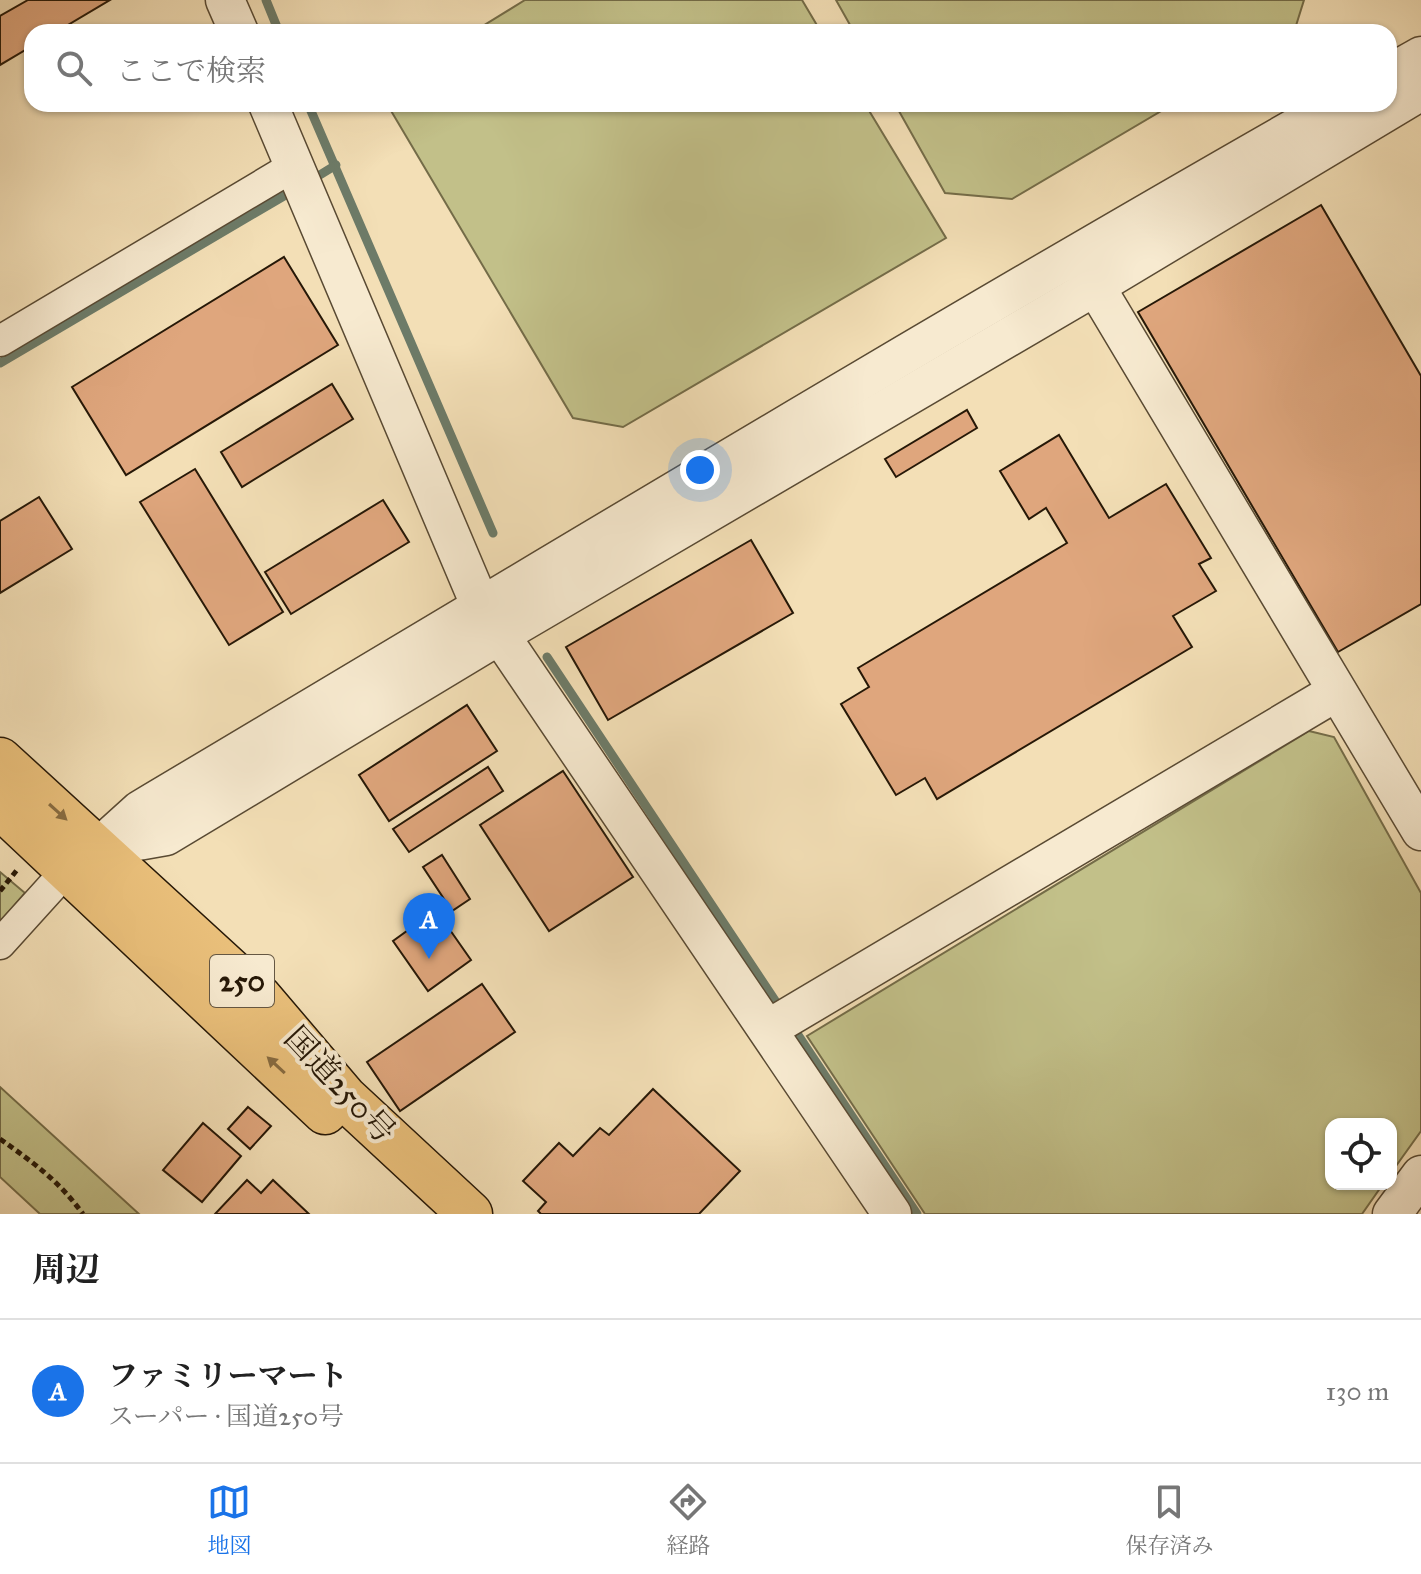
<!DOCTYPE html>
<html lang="ja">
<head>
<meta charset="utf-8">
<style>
	body { margin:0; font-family:"IM FELL Great Primer","Noto Serif JP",serif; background:#f2f2f2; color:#222 }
	.controls { position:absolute; right:24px; bottom:24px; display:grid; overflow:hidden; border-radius:16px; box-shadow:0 2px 6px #0004 }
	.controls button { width:72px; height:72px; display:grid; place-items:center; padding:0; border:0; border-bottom:2px solid #e0e0e0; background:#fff; color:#222; font:40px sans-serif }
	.you { position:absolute; left:700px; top:470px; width:28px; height:28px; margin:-20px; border:6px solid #fff; border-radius:50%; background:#1a73e8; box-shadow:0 0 0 12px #1a73e833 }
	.badge { display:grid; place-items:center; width:52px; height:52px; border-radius:50%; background:#1a73e8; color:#fff; font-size:26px; font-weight:700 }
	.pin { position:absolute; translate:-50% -66px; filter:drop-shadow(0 2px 4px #0008) }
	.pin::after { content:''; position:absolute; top:42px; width:28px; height:24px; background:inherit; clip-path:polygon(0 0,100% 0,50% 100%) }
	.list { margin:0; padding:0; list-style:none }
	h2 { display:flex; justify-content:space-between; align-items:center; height:104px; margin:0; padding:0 32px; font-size:34px }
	h2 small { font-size:26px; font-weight:400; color:#767676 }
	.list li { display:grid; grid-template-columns:52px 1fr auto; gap:24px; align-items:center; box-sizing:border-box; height:144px; padding:0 32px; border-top:2px solid #e0e0e0 }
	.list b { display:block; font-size:30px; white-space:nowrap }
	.list p { margin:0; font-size:26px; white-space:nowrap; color:#767676 }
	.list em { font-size:26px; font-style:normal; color:#767676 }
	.icon { flex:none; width:44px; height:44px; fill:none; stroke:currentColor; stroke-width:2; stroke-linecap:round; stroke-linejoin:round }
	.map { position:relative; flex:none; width:1421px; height:1214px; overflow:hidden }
	.search { position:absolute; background:#fff; box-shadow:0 2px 6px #0004; left:24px; right:24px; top:24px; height:88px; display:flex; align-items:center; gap:20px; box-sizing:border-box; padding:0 28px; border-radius:24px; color:#767676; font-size:30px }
	.sheet { height:248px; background:#fff }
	nav { display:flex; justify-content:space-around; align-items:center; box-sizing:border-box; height:112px; border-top:2px solid #e0e0e0; background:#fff; font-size:22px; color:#767676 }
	nav a { display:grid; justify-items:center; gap:4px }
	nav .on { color:#1a73e8 }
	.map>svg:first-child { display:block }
</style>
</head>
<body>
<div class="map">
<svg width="1421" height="1214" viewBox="0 0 1421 1214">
	<rect width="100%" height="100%" fill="#f3dfb6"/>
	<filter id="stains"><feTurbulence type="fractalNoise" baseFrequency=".0025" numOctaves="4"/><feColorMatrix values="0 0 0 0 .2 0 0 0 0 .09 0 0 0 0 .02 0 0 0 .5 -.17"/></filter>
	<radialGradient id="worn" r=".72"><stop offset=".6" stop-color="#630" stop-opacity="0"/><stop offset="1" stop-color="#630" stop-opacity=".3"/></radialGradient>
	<g fill="#c2c089" stroke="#746c48" stroke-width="2">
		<polygon points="525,0 802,0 821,32 473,32"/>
		<polygon points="836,0 1304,0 1294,32 854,32"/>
		<polygon points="387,104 865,104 946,238 623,427 573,418"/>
		<polygon points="895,104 1173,104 1012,199 945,193"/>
		<polygon points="1309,731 1334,737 1421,893 1421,1131 1391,1173 1391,1124 1331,1124 1331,1184 1383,1184 1362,1214 925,1214 807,1036"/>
		<polygon points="0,872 25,893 0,922"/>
		<polygon points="0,1087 139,1214 40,1214 0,1177"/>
	</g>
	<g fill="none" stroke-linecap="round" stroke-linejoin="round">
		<g stroke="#6d7b68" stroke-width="9">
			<polyline points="266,0 279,32"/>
			<polyline points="308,104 493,533"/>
			<polyline points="310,181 336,165"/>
			<polyline points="0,363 294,190"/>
			<polyline points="547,657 782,1011"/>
			<polyline points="790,1023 917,1214"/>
		</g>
	</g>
	<g fill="#dfa67d" stroke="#261807" stroke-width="2">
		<polygon points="28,0 110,0 56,32 32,32 32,46 0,65 0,16"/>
		<polygon points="1321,205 1421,376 1421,604 1338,652 1138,312"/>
		<polygon points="284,257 338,345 126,475 72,387"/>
		<polygon points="332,384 353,419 242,487 221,452"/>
		<polygon points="967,410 977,428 896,477 885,459"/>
		<polygon points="1059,435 1109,518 1166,484 1211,558 1199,564 1216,591 1173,616 1192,647 937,799 925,778 896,795 841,704 869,687 858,668 1067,543 1046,508 1029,519 1000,471"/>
		<polygon points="195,469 283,612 229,645 140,502"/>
		<polygon points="39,497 72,549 0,593 0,521"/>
		<polygon points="383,500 409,542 291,614 265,572"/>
		<polygon points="751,540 793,613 608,720 566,647"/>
		<polygon points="467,705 497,751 389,821 359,775"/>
		<polygon points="488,767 503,791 409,852 393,829"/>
		<polygon points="563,771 633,877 549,931 480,825"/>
		<polygon points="442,855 470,899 452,911 423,867"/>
		<polygon points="436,910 471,960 428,991 393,941"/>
		<polygon points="482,984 515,1032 400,1111 367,1062"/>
		<polygon points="653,1089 740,1171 699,1214 541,1214 538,1211 546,1202 523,1181 559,1143 573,1156 600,1128 609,1135"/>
		<polygon points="248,1107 271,1126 250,1149 228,1129"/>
		<polygon points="203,1123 241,1156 202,1202 163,1170"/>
		<polygon points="247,1180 261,1193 273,1180 309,1214 215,1214"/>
	</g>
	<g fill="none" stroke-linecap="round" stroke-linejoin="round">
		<g stroke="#594a33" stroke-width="33">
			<g id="minor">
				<polyline points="0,341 294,166"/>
				<polyline points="0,944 67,870 82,859"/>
			</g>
		</g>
		<g stroke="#594a33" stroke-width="41">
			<g id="tertiary">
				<polyline points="225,0 239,32"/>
				<polyline points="1389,74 1421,56"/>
				<polyline points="268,104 481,607 892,1214"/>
				<polyline points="1082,264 1421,831"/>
				<polyline points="98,848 166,836 498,636 1094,287 1421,91"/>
				<path d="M98,848L140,810C538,573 934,333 1337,104"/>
				<polyline points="768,1029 1336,692"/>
				<polyline points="1392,1214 1421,1175"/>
			</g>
		</g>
		<g stroke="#261807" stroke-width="47">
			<g id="trunk">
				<polyline points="0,760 259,997 345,1098 470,1214"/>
				<polyline points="0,806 325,1112"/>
			</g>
		</g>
		<g stroke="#261807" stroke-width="5" stroke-dasharray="6 4" stroke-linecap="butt">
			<polyline points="0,891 17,870"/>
			<path d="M0,1139C34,1163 58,1180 83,1214"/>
		</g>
		<use href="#minor" stroke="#f7ead0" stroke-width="30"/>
		<use href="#tertiary" stroke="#f7ead0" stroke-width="38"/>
		<use href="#trunk" stroke="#eac07b" stroke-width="44"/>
	</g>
	<defs><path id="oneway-solid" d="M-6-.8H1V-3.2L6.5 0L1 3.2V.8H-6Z" transform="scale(2)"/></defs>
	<g fill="#886c41">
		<use href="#oneway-solid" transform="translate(58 812) rotate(42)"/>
		<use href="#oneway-solid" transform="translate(276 1065) rotate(-137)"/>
	</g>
	<g text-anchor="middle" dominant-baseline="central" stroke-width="8" stroke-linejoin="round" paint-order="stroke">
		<rect fill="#f7ead0" stroke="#655743" stroke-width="2" x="210" y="955" width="64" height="52" rx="6"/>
		<g font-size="30" font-weight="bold" fill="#261807">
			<text x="242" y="981">250</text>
		</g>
		<g font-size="32" fill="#261807" stroke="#f7ead0">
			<text transform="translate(340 1085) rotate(47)">国道250号</text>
		</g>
	</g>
	<rect width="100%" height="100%" filter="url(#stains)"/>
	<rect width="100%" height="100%" fill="url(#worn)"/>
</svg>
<div class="controls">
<button><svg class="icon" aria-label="locate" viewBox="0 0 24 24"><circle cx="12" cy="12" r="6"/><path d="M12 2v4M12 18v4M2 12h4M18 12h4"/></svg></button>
</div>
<div class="you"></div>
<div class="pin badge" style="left:429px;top:959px">A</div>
<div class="search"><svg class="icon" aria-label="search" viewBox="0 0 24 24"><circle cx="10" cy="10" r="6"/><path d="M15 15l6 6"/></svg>ここで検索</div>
</div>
<section class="sheet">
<h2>周辺<small></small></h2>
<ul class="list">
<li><span class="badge">A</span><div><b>ファミリーマート</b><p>スーパー · 国道250号</p></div><em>130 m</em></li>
</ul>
</section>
<nav>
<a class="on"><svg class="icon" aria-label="map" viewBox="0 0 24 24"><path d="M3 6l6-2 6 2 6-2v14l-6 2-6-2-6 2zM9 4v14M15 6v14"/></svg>地図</a>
<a><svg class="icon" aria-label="directions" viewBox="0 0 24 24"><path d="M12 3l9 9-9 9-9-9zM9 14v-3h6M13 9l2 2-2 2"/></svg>経路</a>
<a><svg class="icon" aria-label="saved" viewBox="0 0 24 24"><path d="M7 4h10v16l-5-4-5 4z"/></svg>保存済み</a>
</nav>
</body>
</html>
